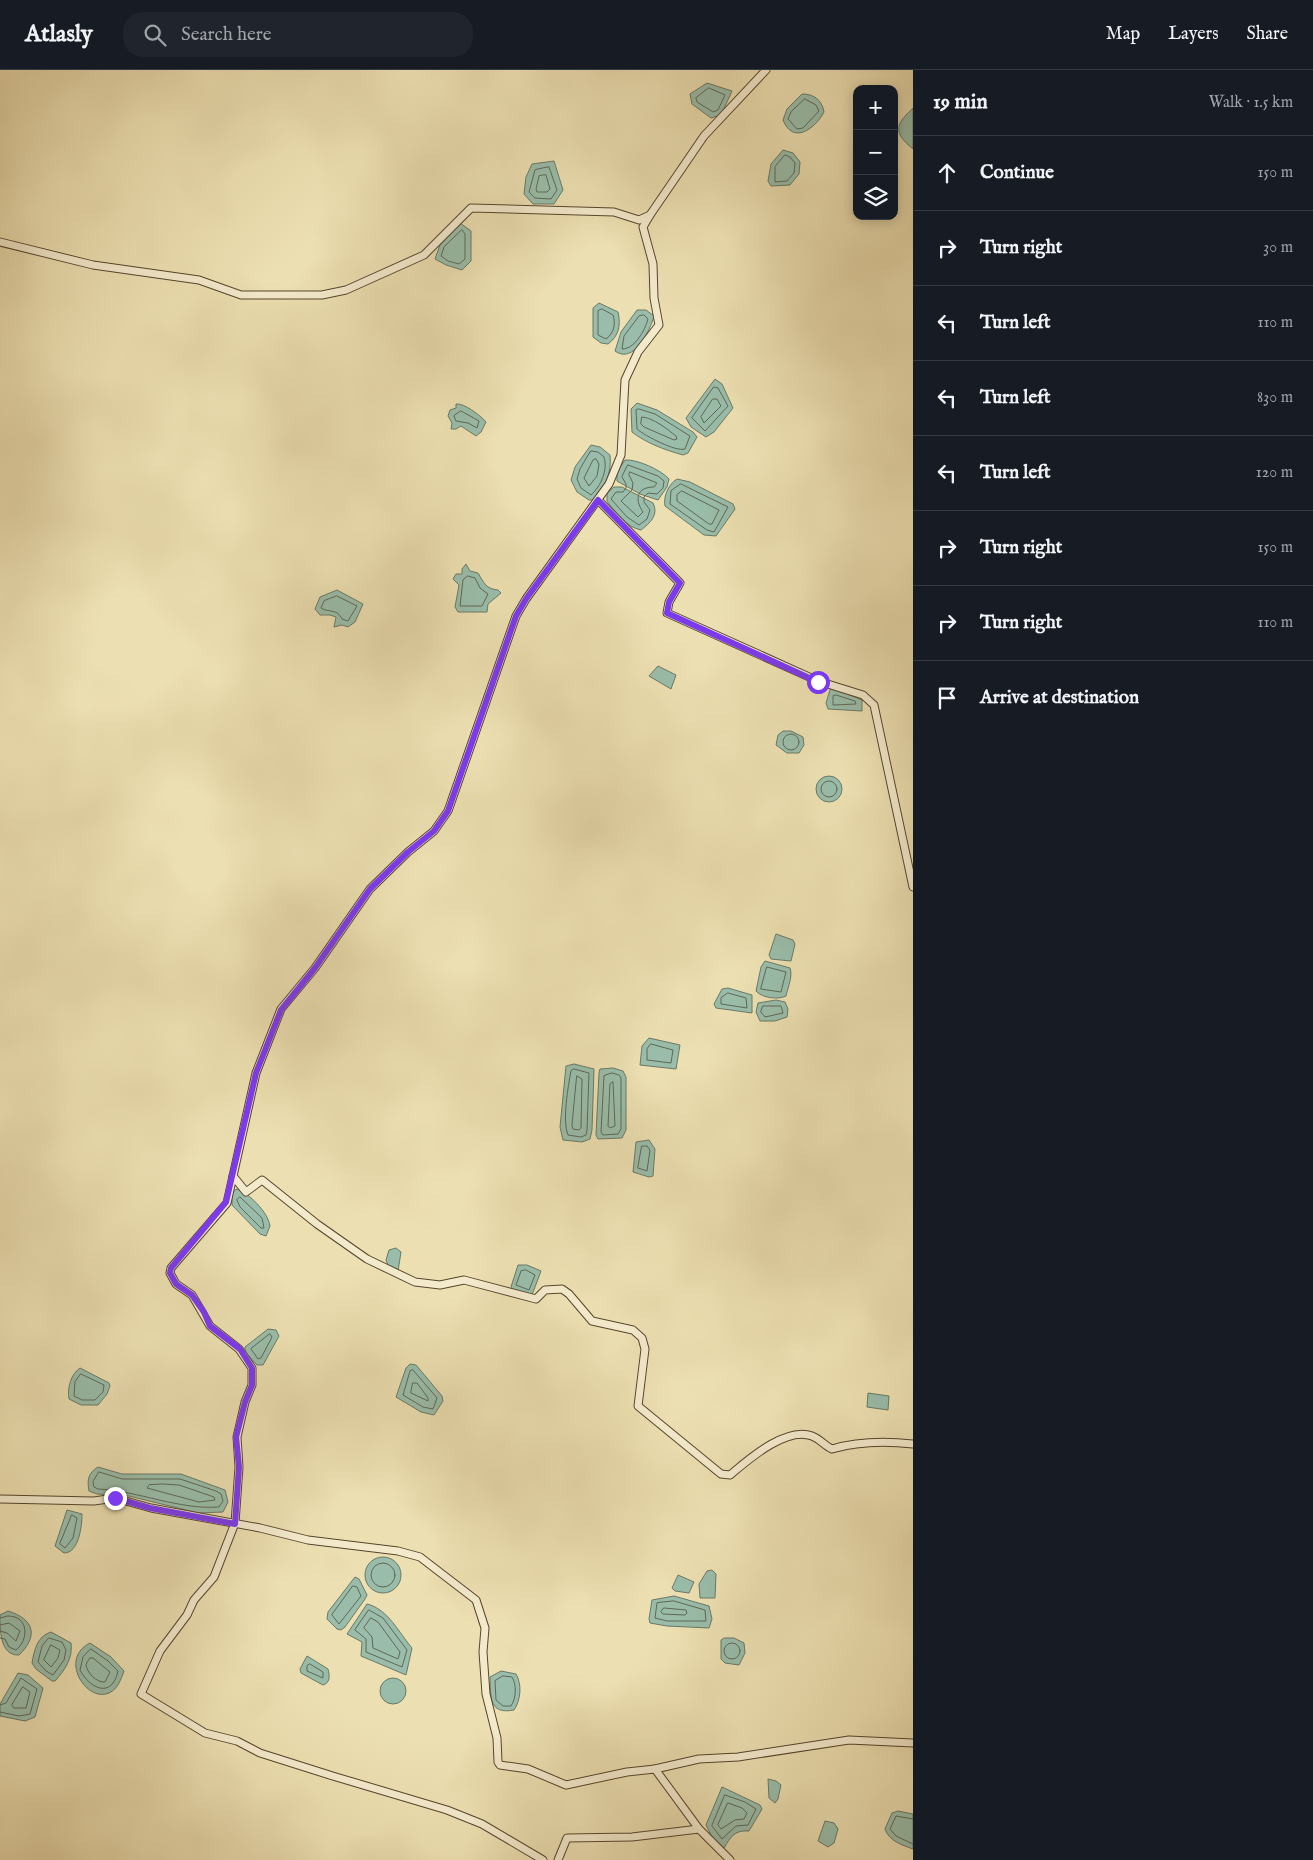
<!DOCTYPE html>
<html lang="en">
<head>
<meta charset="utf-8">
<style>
	body { margin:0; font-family:"IM FELL English",serif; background:#20242c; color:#f1f3f6 }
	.controls { position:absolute; right:15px; top:15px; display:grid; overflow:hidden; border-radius:10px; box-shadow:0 2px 12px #0003 }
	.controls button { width:45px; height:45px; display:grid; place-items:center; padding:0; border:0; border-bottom:1px solid #363941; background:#171b24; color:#f1f3f6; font:25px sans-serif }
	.stop { position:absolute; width:15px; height:15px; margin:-11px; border:4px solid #7c3aed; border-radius:50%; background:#fff }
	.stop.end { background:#7c3aed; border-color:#fff; box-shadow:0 1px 5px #0008 }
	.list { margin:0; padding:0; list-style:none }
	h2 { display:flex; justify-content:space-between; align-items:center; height:65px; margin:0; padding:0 20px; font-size:21px }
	h2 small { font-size:16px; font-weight:400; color:#9ea1a6 }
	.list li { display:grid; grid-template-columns:32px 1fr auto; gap:15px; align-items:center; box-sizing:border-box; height:75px; padding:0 20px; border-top:1px solid #363941 }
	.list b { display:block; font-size:19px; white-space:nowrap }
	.list em { font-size:16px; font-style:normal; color:#9ea1a6 }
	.icon { flex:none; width:28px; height:28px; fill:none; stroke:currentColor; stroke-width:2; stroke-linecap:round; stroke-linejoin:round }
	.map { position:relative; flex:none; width:913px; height:1790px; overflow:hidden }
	header { display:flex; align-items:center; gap:30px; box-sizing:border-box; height:70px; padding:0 25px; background:#171b24; border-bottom:1px solid #363941 }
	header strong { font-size:24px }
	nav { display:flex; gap:28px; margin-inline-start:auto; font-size:18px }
	.search { width:350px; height:45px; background:#20242c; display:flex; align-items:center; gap:12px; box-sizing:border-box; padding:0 18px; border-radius:20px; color:#9ea1a6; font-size:19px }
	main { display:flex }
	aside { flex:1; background:#171b24 }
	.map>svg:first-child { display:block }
</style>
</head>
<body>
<header>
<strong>Atlasly</strong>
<div class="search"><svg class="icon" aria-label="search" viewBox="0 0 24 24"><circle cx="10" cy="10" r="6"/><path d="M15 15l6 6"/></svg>Search here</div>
<nav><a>Map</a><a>Layers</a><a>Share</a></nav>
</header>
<main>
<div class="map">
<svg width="913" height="1790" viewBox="0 0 913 1790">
	<rect width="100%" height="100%" fill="#ecdfb1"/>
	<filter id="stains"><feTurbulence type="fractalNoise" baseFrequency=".004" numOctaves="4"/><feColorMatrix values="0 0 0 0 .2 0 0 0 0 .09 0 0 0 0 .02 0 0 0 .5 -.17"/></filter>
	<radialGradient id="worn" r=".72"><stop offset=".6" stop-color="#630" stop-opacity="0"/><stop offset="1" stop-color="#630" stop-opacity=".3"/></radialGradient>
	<g fill="#99bdaa" stroke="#6a7966">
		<polygon points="707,13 732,21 721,45 711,48 692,34 690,24"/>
		<path d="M802,24C814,24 822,30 824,42C815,59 793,75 783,50L787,39Z"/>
		<path d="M913,38V79C892,62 896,54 913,38Z"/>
		<polygon points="783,80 793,83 800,92 799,104 790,115 771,116 768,111 771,94"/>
		<polygon points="554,91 563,120 554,134 533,134 524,124 526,107 532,94"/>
		<polygon points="460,153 471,161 471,191 462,200 446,195 435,189 440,175"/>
		<path d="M599,233L618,242C621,255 619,266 608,274L601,273L593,267V238Z"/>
		<path d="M637,240H646L654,246C650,260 634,295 615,281L621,262Z"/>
		<polygon points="715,309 722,314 733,338 714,362 706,367 691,357 686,348"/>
		<path d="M637,333L657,340L693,362L697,367L688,383L683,385C665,380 646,373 632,362L631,339Z"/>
		<path d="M456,334C464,333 480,345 486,352L481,362L476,366L461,356L456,359H451L452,353L448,346L450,340L456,338Z"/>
		<path d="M591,375L600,377L610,385C612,403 605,415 596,430H589L577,422L571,410L575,397Z"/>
		<path d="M625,390C637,389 661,400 669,409L667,417L658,430L640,424L617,411V402Z"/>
		<path d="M677,409L690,412L733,434L735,439L716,466L704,465L665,436C663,426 669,414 677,409Z"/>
		<path d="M614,417H622L653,433C659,445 650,453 641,460C626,457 616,443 607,431V423Z"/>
		<path d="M466,494L470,501L478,503C484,513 486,519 498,520L501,523L488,534L487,542H458L455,537L459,515L453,509L456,504H462V499Z"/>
		<polygon points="337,520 363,534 355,552 348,557 342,555 334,557 336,547 330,545 320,545 315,539 320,527"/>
		<polygon points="658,596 676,605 671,619 649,606"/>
		<polygon points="832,618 862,630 862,641 828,639 826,633 830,620"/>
		<polygon points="783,661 791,661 803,667 804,675 799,683 787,683 776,675 778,665"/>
		<circle cx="829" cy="719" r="13"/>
		<polygon points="776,864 793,870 795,874 791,891 771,889 769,885"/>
		<path d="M765,891L790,898C793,906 788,917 786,926C778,930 762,928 756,921L761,897Z"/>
		<polygon points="728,918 752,925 752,943 716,938 714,934 722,919"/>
		<polygon points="776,930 785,932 788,939 787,947 775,951 760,951 756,942 758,933"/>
		<polygon points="649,968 680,975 676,999 640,995 642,976"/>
		<polygon points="574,994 594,999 592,1060 590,1069 582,1072 563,1070 560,1057 566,996"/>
		<polygon points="613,998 623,1001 626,1007 626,1060 622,1068 598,1069 596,1065 599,1003 600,999"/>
		<polygon points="649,1070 655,1079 653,1106 649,1107 633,1102 636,1072"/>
		<path d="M236,1119C249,1123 268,1142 270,1156L266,1166L260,1164L232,1135V1124Z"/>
		<polygon points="396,1178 401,1182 398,1201 388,1195 386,1190 389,1180"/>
		<polygon points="518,1195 527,1195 541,1201 532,1225 513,1221 511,1217"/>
		<polygon points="268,1259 276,1260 279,1266 263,1295 257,1295 245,1282 245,1277"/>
		<polygon points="410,1294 416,1295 442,1326 443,1331 434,1345 421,1342 396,1327 406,1298"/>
		<path d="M80,1298L109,1313L110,1316L107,1324L98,1335H81L69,1329C67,1318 71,1304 80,1298Z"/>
		<polygon points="868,1323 889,1326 888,1340 867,1337"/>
		<path d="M98,1397L122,1404H181L225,1420L228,1432L223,1442L198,1443L129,1426L97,1424L89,1421C87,1410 88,1403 98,1397Z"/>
		<path d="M67,1440L82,1444C82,1456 79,1483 64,1483L55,1476Z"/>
		<circle cx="383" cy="1505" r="18"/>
		<polygon points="712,1500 716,1504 715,1528 700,1528 699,1514 707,1501"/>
		<polygon points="678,1505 694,1512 689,1523 675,1521 672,1518"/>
		<polygon points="355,1507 359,1509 367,1525 365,1529 345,1557 341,1560 337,1559 327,1549 328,1542"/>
		<polygon points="674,1526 709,1536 712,1549 709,1558 667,1556 650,1553 649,1549 652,1530"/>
		<path d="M367,1534C388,1539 399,1563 412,1578L406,1605L361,1586L362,1572L347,1564Z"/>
		<path d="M8,1541C34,1549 39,1566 19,1585C0,1586 0,1560 0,1545Z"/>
		<path d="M51,1562L71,1573C73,1588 65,1600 55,1611H52L36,1599L32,1593C34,1581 37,1566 51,1562Z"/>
		<polygon points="724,1568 734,1568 744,1573 745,1583 739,1595 725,1593 721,1589 721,1570"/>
		<path d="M90,1573L111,1587L124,1601C121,1609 118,1619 109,1623C87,1633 58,1589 90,1573Z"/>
		<path d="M307,1586L328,1599C330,1606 330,1613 323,1615L301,1603L300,1599Z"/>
		<path d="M501,1601L516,1604C522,1614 521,1630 514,1640C488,1645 491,1626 490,1607Z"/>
		<polygon points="18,1603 28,1605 43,1618 35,1647 25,1651 0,1646 0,1634"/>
		<circle cx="393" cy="1621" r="13"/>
		<polygon points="768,1709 776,1711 781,1715 778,1729 775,1733 769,1728"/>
		<path d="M722,1717L760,1735L762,1739L749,1761C735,1760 731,1766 724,1778L712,1767L706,1755Z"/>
		<path d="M898,1741L913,1744V1779C902,1775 889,1771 885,1759L892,1743Z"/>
		<polygon points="825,1751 834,1753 838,1759 834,1773 828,1777 818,1771"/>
	</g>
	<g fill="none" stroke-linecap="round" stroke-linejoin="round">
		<g stroke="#5e6855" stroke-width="1">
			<polygon points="709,18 725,25 718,40 713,42 697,32 696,28"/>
			<polygon points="805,29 816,35 819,41 803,58 797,59 788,49 791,42"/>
			<polygon points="785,85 790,87 795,93 794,103 787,111 775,112 775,97"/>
			<polygon points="549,97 557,120 551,129 535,128 529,122 535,100"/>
			<polygon points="546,105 550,119 547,122 537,122 536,119 539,106"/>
			<polygon points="462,160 465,164 465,189 459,194 448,191 441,186 444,177"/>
			<path d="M602,239L613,245C616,254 614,263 606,269L598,265V241Z"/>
			<path d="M644,245L648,249C645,260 635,279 622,279L624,266L639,246Z"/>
			<polygon points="714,317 718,318 728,336 705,361 692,348"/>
			<polygon points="713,329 717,329 721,336 704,353 701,347"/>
			<path d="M639,339L655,344L690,366L685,379C676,382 645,366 637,359L636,340Z"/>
			<polygon points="461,341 479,351 477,358 468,353 456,351 454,346"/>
			<path d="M642,347C654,348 667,359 676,366L677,369L674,370L644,357L641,354Z"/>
			<path d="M591,381L598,382L604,387C608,400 601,416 591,425L581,418L577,409L580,399Z"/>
			<polygon points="596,389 599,394 597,406 589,416 584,408 593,390"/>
			<polygon points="628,395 658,406 664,411 663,418 657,424 648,423 644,427 644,432 650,440 647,449 639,455 627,447 611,429 616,422 623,422 626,418 626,414 622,407"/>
			<path d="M630,402L657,413L654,417C637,417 634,429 643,442L638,447L621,431L632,420L633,413L629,405Z"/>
			<polygon points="681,414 728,437 714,462 707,460 670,434 671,421"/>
			<polygon points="682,421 719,440 712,454 709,454 677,431 677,425"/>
			<polygon points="468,506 475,508 480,518 488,524 482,536 460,536 463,510"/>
			<path d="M337,526L357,536L348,551L342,549C337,538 328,543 321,538L324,531Z"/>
			<polygon points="836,625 855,631 856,634 833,635 833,626"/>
			<circle cx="791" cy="672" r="8"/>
			<circle cx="829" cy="719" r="8"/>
			<polygon points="767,897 786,902 781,922 761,919"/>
			<polygon points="728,923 746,928 747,938 721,934 721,928"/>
			<polygon points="763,936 781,936 783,943 765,947 761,942"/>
			<polygon points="651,974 673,980 671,993 647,990 647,979"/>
			<path d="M574,999L589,1003L587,1060L586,1065L581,1067L568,1065C562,1051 568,1017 571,1001Z"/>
			<polygon points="612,1003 619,1005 621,1008 621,1059 618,1064 603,1065 601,1062 604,1006"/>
			<polygon points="577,1006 582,1009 581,1058 579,1060 573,1059 572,1056"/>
			<polygon points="613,1012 615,1056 610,1058 608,1056 610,1014"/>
			<polygon points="642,1076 647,1076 650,1080 647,1101 638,1098"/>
			<polygon points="240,1127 262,1148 264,1158 261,1158 240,1137 237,1130"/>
			<polygon points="526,1200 535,1205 529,1220 516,1215 521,1201"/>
			<polygon points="270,1264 272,1267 261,1288 258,1289 251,1279"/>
			<polygon points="413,1300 437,1328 433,1339 423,1337 403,1325 410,1301"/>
			<polygon points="81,1304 104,1315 103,1322 95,1330 82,1330 74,1326 75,1312"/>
			<polygon points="413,1313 417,1313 428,1328 428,1331 411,1323"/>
			<path d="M99,1402L122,1409H180L216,1421L221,1424L223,1431L219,1437C179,1440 139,1421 98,1419L94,1417L93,1412Z"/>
			<polygon points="163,1414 179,1415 214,1427 215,1430 199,1432 147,1418 149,1415"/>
			<polygon points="72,1445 77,1448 73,1468 65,1478 60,1474"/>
			<circle cx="383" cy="1505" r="12"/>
			<polygon points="353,1516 357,1517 361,1526 339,1554 332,1545"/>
			<polygon points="674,1531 705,1540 706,1551 667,1551 655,1548 657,1533"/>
			<polygon points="664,1538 686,1540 687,1543 685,1545 663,1544 661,1542"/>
			<polygon points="369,1540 383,1548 407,1580 402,1597 366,1582 366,1569 355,1560"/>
			<path d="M0,1548C3,1548 5,1546 8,1546C29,1546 29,1570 16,1580L9,1577L5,1569L0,1568"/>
			<polygon points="371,1548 378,1552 400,1582 398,1589 373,1578 372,1567 364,1558"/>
			<polyline points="0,1555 9,1553 20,1561 16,1571 7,1563 0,1561"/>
			<polygon points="49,1568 62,1572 66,1580 64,1590 53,1605 46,1601 38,1592 42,1576"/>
			<circle cx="732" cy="1581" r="8"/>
			<polygon points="51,1575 60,1580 58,1588 51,1597 44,1590"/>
			<path d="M91,1579L108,1591L118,1601C112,1629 90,1619 80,1600L83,1587Z"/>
			<path d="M90,1588H93L110,1602L105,1612C97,1613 87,1603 86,1595Z"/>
			<polygon points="310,1594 323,1602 323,1608 307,1601 307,1596"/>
			<path d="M503,1606L512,1607C517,1615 516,1629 511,1636H503L496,1630L495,1611Z"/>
			<polygon points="23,1617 30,1622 26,1638 14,1638 12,1635"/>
			<polyline points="0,1635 6,1633 21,1608 37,1619 30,1644 19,1646 0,1642"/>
			<polygon points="725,1725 745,1732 756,1739 748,1755 736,1756 722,1769 712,1756"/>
			<polygon points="728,1733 742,1738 747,1743 744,1749 735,1750 721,1759 718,1755"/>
			<polyline points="913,1749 896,1746 890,1759 896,1766 913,1774"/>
		</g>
		<g stroke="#56452c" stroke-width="9">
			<g id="minor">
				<polyline points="0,172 93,195 199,210 241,225 322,225 346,220 424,185 471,138 614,142 639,150 650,145 704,66 766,0"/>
				<polyline points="598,430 680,513 669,532 667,543 818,611 863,625 874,635 913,817"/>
				<path d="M233,1106L246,1122L262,1110L317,1154L367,1189L415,1212L440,1215L464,1210L536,1229L545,1220L562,1219L569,1224L592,1251L633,1260L642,1268L645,1279L638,1336L721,1404L730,1405C748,1390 786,1356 812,1366C820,1369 825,1376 832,1379C859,1371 885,1371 913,1374"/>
				<polyline points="0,1429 94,1431 115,1428 151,1438 260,1458 308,1470 398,1481 420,1487 476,1530 485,1558 483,1582 486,1624 497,1668 498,1692 500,1695 528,1699 566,1715 627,1702 655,1699 699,1759"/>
				<polyline points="655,1699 699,1689 738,1687 849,1670 913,1673"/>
				<polyline points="543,1790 482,1754 447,1740 336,1707 260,1683 237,1671 205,1663 141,1624 160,1581 187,1545 194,1530 214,1507 235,1453 239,1397 237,1367 245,1332 252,1315 252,1298 239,1279 210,1256 192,1225 176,1214 170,1203 171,1198 227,1133 256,1003 281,939 315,898 370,819 408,782 434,761 448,741 516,546 526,529 609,414 621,385 625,310 638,282 659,255 654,228 653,194 643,157 650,145"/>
				<polyline points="558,1790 567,1768 632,1767 699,1759 730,1790"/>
			</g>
		</g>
		<use href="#minor" stroke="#f3eacc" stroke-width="7"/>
	</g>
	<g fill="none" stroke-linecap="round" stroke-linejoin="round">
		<polyline stroke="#7c3aed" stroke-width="6" points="115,1428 150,1438 235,1454 239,1397 236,1367 245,1332 252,1315 252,1298 240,1279 210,1256 204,1242 192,1225 176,1214 170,1203 171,1198 226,1132 256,1003 281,940 315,898 370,819 408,782 434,761 448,741 516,546 526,529 598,430 680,513 669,532 667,543 818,612"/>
	</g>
	<rect width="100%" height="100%" filter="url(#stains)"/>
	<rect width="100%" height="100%" fill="url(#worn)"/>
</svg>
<div class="controls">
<button>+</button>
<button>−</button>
<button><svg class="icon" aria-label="layers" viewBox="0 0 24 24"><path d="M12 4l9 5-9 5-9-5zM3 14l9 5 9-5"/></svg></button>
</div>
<div class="stop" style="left:818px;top:612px"></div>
<div class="stop end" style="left:115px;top:1428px"></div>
</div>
<aside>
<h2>19 min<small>Walk · 1.5 km</small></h2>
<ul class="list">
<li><svg class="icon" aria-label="ahead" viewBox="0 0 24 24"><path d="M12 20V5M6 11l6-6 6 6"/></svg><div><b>Continue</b></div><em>150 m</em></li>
<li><svg class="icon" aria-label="right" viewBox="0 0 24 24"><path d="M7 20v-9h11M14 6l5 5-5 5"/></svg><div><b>Turn right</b></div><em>30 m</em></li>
<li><svg class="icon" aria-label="left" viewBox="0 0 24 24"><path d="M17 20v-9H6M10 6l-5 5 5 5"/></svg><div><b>Turn left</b></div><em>110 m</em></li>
<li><svg class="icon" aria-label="left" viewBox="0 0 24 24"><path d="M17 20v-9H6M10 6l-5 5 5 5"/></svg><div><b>Turn left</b></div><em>830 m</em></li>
<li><svg class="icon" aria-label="left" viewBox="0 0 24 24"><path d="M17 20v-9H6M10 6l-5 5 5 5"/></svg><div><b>Turn left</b></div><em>120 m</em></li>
<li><svg class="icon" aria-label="right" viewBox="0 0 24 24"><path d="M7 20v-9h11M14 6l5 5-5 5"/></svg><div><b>Turn right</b></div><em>150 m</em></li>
<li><svg class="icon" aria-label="right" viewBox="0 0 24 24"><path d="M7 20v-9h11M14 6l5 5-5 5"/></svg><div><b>Turn right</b></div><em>110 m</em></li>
<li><svg class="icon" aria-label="arrive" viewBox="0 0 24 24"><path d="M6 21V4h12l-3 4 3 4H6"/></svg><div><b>Arrive at destination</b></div></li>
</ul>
</aside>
</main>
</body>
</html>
